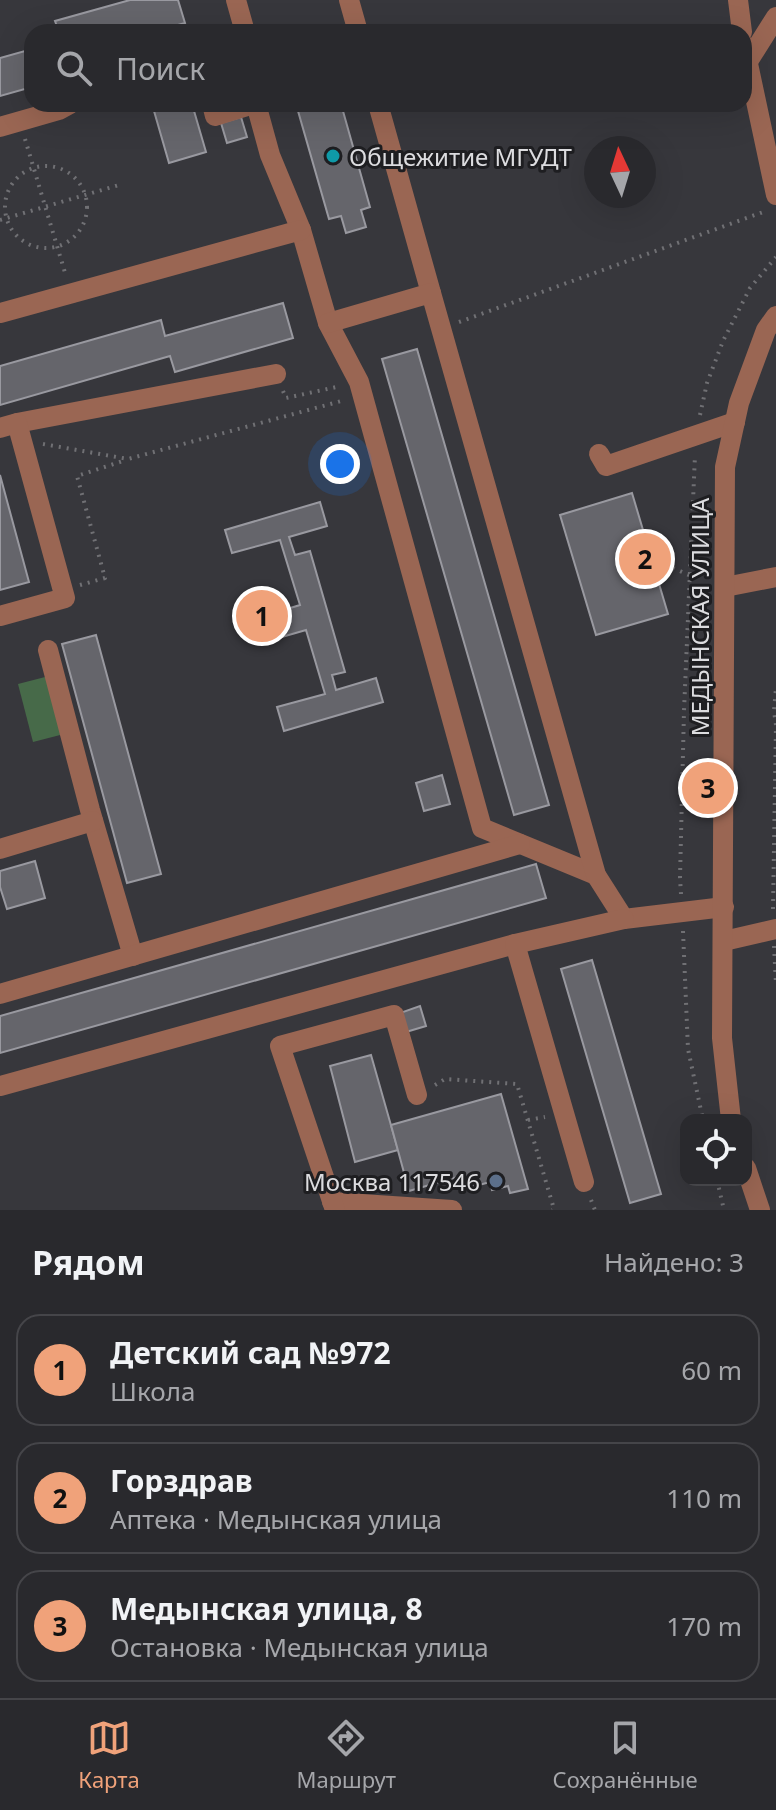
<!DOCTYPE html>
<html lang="ru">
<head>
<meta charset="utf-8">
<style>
	body { margin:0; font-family:"Noto Sans",sans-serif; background:#313135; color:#f1f3f6 }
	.controls { position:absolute; right:24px; bottom:24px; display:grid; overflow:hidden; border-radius:16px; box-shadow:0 8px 32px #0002 }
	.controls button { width:72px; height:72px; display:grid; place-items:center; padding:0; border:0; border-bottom:2px solid #454549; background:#29292d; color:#f1f3f6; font:40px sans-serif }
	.compass { position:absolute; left:584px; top:136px; width:72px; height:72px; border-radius:50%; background:#29292d; box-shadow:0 8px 32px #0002; rotate:356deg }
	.you { position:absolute; left:340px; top:464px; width:28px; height:28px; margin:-20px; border:6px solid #fff; border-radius:50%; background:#1a73e8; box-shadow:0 0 0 12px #1a73e833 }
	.badge { display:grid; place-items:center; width:52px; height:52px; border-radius:50%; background:#f0a27a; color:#111; font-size:26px; font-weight:700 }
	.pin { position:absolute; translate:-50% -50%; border:4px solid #fff; box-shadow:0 2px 8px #0006 }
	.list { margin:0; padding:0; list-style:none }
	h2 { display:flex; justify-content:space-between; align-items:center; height:104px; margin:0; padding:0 32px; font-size:34px }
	h2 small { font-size:26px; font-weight:400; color:#a5a6aa }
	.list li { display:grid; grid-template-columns:52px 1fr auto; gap:24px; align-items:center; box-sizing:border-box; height:112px; margin:0 16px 16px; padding:0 16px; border:2px solid #454549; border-radius:24px }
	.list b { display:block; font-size:30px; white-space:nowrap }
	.list p { margin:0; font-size:26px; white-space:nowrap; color:#a5a6aa }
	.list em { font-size:26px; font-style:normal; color:#a5a6aa }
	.icon { flex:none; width:44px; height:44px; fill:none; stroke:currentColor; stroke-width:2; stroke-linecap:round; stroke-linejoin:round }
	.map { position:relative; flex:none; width:776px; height:1210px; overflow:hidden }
	.search { position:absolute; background:#29292d; box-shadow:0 8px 32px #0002; left:24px; right:24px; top:24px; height:88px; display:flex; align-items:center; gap:20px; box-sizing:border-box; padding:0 28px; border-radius:24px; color:#a5a6aa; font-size:30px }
	.sheet { height:488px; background:#29292d }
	nav { display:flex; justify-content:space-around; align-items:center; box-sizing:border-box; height:112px; border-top:2px solid #454549; background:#29292d; font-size:22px; color:#a5a6aa }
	nav a { display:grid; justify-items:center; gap:4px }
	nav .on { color:#f0a27a }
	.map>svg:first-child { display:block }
</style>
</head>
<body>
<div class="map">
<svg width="776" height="1210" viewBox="0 0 776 1210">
	<rect width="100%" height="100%" fill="#37373c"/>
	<polygon fill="#476a49" points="49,676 64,734 33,742 18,684"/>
	<g fill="#65656b" stroke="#9999a0" stroke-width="2">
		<polygon points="130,0 178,0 185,23 153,32 59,32 55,21"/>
		<polygon points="32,49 32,87 0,96 0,58"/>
		<polygon points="179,104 192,104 206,152 169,163 154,111"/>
		<polygon points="296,104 341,104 370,207 361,210 366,227 346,233 341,216 329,219"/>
		<polygon points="241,117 247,137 227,143 221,123"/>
		<polygon points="283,303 293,338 175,372 170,356 0,405 0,366 161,320 165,336"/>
		<polygon points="417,349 549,805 514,815 382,359"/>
		<polygon points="0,475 29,582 0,590"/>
		<polygon points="632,493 668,614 596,635 560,515"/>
		<polygon points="320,502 327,526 289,537 295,555 310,551 345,672 332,675 336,690 376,678 383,702 284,731 277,707 325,694 306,630 261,643 254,619 300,605 280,540 232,553 225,530"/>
		<polygon points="96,635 161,874 127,883 62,644"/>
		<polygon points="442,775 450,804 424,811 416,783"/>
		<polygon points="35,861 45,898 7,909 0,887 0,871"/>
		<polygon points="536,864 546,898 0,1053 0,1016"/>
		<polygon points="592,960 661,1194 630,1203 561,969"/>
		<polygon points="420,1006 426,1026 406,1032 400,1013"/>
		<polygon points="371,1055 398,1150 355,1162 330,1066"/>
		<polygon points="501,1094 528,1189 510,1193 508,1186 492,1190 490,1182 468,1188 464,1175 409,1191 391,1125"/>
	</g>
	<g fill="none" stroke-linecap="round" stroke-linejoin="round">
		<g stroke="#707074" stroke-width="4" stroke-dasharray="2 6" stroke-linecap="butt">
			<polyline points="25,139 66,276"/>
			<circle cx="46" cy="207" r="41"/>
			<polyline points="0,220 119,185"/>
			<polyline points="459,322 766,211"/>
			<polyline points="283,391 286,398 341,386"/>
			<polyline points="700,415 707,383 723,341 750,288 776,257"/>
			<polyline points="43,444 128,459 345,400"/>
			<polyline points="651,558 691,576"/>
			<polyline points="80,585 105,578 77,476 126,460"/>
			<polyline points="681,894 680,878 684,711 695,455"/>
			<polyline points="773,909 776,725 774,711 776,688"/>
			<polyline points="683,931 688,1049 703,1120"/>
			<polyline points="774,946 776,984"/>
			<polyline points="435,1085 445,1079 517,1084 554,1209 552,1210"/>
			<polyline points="528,1120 545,1117"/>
			<polyline points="717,1180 724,1210"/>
			<polyline points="591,1200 595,1210"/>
		</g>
		<g stroke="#9a6653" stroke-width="20">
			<polyline points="236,0 245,32"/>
			<polyline points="349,0 358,32"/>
			<polyline points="738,0 742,32"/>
			<polyline points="744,45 776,195"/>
			<polyline points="747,63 776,17"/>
			<polyline points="212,104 215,116 254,104"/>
			<polyline points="256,104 270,155 301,230 328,323 359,382 482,828 596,875"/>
			<polyline points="378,104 431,293"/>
			<polyline points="0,127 59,110 70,104"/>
			<polyline points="0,313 301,230"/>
			<polyline points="328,323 431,293 596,875 624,919 724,907"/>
			<polyline points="17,423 276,374"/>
			<polyline points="0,428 17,423 65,598 0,616"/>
			<polyline points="599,454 606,466 735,422"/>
			<polyline points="725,587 776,577"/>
			<polyline points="48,650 90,810 133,956"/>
			<polyline points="0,849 93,821"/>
			<polyline points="724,941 776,929"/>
			<polyline points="0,994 520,844"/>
			<polyline points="0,1086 515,944"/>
			<polyline points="731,1120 722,1038 725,467 739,403 766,330 776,316"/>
			<polyline points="746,1168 760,1210"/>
			<polyline points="584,1182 515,944 624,919"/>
			<polyline points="332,1202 452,1210"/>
			<polyline points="335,1210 280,1046 394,1015 417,1095"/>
		</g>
	</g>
	<circle fill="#0f9aa8" stroke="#1e1e21" stroke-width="3" cx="333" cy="156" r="8"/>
	<circle fill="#5c6f8a" stroke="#1e1e21" stroke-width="3" cx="496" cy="1181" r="8"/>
	<g text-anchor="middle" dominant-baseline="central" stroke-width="6" stroke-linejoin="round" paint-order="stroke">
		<g font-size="24" fill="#dcdcdf" stroke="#1e1e21" text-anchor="start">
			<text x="349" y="156">Общежитие МГУДТ</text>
			<text x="480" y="1181" text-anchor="end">Москва 117546</text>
		</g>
		<g font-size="24" fill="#dcdcdf" stroke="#1e1e21">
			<text transform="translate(699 617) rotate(-90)">МЕДЫНСКАЯ УЛИЦА</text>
		</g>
	</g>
</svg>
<div class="controls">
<button><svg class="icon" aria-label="locate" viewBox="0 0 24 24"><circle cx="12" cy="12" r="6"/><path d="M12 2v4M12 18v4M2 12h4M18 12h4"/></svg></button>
</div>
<svg class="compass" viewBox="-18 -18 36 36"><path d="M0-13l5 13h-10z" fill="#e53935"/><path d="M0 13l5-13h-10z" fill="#a5a6aa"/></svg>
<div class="you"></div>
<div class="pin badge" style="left:262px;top:616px">1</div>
<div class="pin badge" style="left:645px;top:559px">2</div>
<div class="pin badge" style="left:708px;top:788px">3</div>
<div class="search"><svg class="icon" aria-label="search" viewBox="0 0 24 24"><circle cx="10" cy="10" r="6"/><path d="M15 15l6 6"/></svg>Поиск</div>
</div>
<section class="sheet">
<h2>Рядом<small>Найдено: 3</small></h2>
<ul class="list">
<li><span class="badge">1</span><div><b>Детский сад №972</b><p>Школа</p></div><em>60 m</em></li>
<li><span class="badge">2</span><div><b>Горздрав</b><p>Аптека · Медынская улица</p></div><em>110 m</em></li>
<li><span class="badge">3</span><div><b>Медынская улица, 8</b><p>Остановка · Медынская улица</p></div><em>170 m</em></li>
</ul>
</section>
<nav>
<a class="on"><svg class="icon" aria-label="map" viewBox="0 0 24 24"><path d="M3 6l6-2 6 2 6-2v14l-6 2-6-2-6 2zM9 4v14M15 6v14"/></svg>Карта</a>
<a><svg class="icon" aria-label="directions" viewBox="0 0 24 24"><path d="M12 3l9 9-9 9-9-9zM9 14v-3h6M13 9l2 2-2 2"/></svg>Маршрут</a>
<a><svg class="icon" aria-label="saved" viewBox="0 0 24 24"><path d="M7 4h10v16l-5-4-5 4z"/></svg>Сохранённые</a>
</nav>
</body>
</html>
